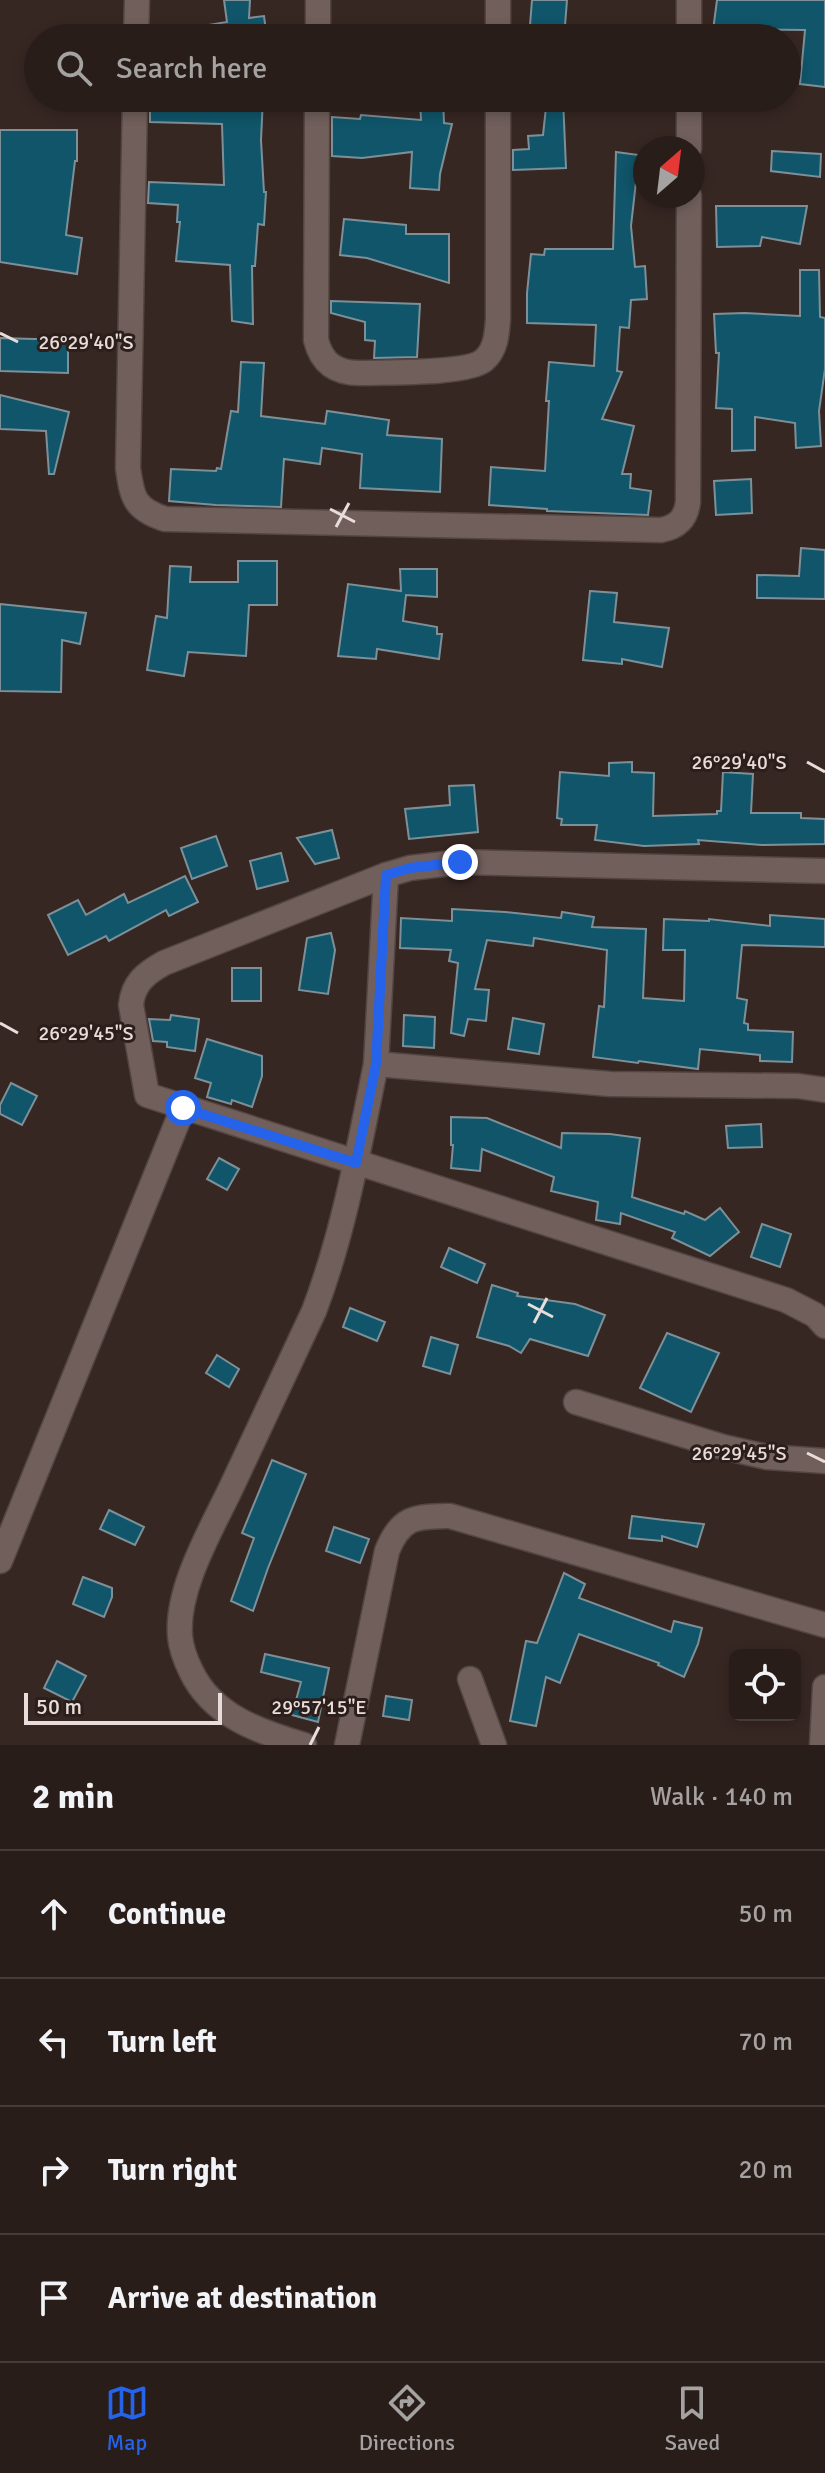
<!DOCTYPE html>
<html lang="en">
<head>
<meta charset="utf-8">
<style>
	body { margin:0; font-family:Signika,sans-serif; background:#312623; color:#f1f3f6 }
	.controls { position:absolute; right:24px; bottom:24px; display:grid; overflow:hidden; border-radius:12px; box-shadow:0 4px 12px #0003 }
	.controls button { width:72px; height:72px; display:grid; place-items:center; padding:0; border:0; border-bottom:2px solid #453b39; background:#291d1a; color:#f1f3f6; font:40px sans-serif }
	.compass { position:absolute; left:633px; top:136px; width:72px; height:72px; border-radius:50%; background:#291d1a; box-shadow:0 4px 12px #0003; rotate:28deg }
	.scale { position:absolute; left:24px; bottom:20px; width:198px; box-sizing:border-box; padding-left:8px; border:4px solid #e8ddda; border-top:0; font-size:22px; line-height:28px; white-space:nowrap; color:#e8ddda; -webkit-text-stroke:6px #2c1e1a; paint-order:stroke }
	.stop { position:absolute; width:24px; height:24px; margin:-18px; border:6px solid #2563eb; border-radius:50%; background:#fff }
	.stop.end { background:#2563eb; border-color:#fff; box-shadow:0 2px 8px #0008 }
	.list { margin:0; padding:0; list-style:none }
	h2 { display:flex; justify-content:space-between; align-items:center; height:104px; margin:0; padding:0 32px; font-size:34px }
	h2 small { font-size:26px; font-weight:400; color:#a5a2a2 }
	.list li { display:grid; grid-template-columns:52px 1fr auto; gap:24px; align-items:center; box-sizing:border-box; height:128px; padding:0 32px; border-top:2px solid #453b39 }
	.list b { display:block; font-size:30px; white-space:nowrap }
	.list em { font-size:26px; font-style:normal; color:#a5a2a2 }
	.icon { flex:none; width:44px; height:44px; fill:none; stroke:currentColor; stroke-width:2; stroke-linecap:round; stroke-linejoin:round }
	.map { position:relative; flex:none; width:825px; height:1745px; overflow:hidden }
	.search { position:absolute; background:#291d1a; box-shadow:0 4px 12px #0003; left:24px; right:24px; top:24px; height:88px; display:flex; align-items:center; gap:20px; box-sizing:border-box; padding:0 28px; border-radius:44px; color:#a5a2a2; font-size:30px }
	.sheet { height:616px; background:#291d1a }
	nav { display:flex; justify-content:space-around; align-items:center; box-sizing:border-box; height:112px; border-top:2px solid #453b39; background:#291d1a; font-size:22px; color:#a5a2a2 }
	nav a { display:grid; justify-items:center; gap:4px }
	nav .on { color:#2563eb }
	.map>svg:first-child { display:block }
</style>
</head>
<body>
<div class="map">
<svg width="825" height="1745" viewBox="0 0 825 1745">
	<rect width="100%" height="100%" fill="#372723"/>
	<g fill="#10556a" stroke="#7d9097" stroke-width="2">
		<polygon points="224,0 250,0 249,18 264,16 267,38 203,38 202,26 227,22"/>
		<polygon points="532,0 567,0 564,38 529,38"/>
		<polygon points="717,0 825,0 825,87 800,84 805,30 734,29 733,38 712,38"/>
		<polygon points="157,98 263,98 261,140 264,192 266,192 264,225 258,224 255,266 252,266 253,324 232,321 230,265 176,261 180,222 177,222 178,205 148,203 149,182 224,185 222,124 150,122 150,101 157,102"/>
		<polygon points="420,98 443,98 444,123 452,124 440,174 439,190 410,188 412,152 362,158 332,156 332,117 360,119 361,115 421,120"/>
		<polygon points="547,98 563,98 566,168 513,170 513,150 529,149 528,136 543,135"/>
		<polygon points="0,130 77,130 77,161 75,161 66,235 82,238 77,274 0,262"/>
		<polygon points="772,151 821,154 820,177 771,171"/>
		<polygon points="616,152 639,155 631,226 635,267 645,266 647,299 631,300 629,328 620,327 617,371 622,372 602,419 634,426 622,474 631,474 630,488 651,491 648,515 547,511 547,509 489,505 491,467 545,471 549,401 546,401 549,362 594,366 596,325 527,323 527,293 531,254 544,255 545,249 613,249"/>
		<polygon points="716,206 807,206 800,244 762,237 760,246 717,247"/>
		<polygon points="344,219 406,225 406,234 449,234 449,283 367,258 340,255"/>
		<polygon points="800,270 819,270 820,317 825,318 825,369 819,411 821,446 796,448 795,423 755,417 755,450 732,451 732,409 716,408 719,353 716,353 714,314 745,313 800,316"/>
		<polygon points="331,301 420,304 417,357 374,358 375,341 365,340 365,322 331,313"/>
		<polygon points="0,338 68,340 68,373 0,371"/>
		<polygon points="241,362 264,363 261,416 325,424 327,411 389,420 387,435 442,439 440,492 360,488 362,454 322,448 320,464 284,459 281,507 216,505 169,501 171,469 216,471 217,468 221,469 231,411 238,412"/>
		<polygon points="0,395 69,412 54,474 49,474 46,431 0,429"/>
		<polygon points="751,479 752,513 716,515 714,481"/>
		<polygon points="801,548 825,550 825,599 757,598 757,575 799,576"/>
		<polygon points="238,561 277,561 277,605 249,605 246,656 188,652 184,676 147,670 156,616 167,618 170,566 191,567 190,582 238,582"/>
		<polygon points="400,569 437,569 437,597 406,595 403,621 437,627 437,634 442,634 439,659 377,649 376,659 338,656 348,584 401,591"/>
		<polygon points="590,591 617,593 614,622 669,628 662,667 622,659 622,664 583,660"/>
		<polygon points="0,604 86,613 80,644 62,640 61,692 0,691"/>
		<polygon points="632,762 632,772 654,773 653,816 717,814 717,811 721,811 723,772 753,774 751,813 801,813 801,818 825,819 825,844 762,845 698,840 699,844 644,846 595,840 597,825 561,825 562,819 557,818 560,772 609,776 609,763"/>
		<polygon points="474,785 478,832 409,839 405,809 450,805 449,786"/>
		<polygon points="332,830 339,858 315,864 297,838"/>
		<polygon points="216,836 227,866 192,879 181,848"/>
		<polygon points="281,853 288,881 257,889 250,861"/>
		<polygon points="185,876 198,902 169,916 166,910 109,941 106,936 68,955 48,915 78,900 86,915 124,894 128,903"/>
		<polygon points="452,909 505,912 561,918 562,912 594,917 592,927 646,929 643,998 684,1001 685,950 663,950 664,919 709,921 709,919 770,926 770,915 825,919 825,947 742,945 737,998 747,1000 744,1023 748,1024 748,1030 793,1032 792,1062 760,1061 760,1055 700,1049 698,1069 639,1061 638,1063 593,1057 599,1006 604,1007 607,950 534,938 533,946 487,940 475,989 489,990 486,1021 468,1019 464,1036 451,1033 458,963 449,961 451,950 400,948 401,918 452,921"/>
		<polygon points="331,933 335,950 328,994 299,990 307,938"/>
		<rect x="232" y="968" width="29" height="33"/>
		<polygon points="171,1015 199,1019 195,1051 167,1047 167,1042 153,1041 149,1019 170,1020"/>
		<polygon points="404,1015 435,1017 434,1048 403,1046"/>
		<polygon points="513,1018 544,1024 539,1054 508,1049"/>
		<polygon points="207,1039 262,1056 262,1076 252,1107 232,1100 231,1104 207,1097 211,1083 195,1078"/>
		<polygon points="11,1083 37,1096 22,1125 0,1114 0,1105"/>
		<polygon points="451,1117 487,1118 561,1148 562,1133 610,1134 640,1138 632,1197 684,1214 685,1211 705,1220 720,1208 739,1232 710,1256 672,1238 675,1232 621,1213 620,1224 596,1220 598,1202 551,1191 554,1177 482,1149 480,1171 451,1168 453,1145 451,1145"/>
		<polygon points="761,1124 762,1147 728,1148 726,1126"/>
		<polygon points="219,1158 239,1169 227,1190 207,1179"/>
		<polygon points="762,1224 791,1234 780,1267 751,1257"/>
		<polygon points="449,1248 485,1264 477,1283 441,1267"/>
		<polygon points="492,1285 518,1293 517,1296 575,1304 605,1315 588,1356 530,1339 521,1353 509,1346 477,1337"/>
		<polygon points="350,1308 385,1322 377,1341 343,1327"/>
		<polygon points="667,1333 719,1353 691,1412 640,1388"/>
		<polygon points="431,1337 458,1345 450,1374 423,1366"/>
		<polygon points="217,1355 239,1369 229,1387 206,1373"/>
		<polygon points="272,1460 306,1474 268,1568 253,1611 231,1601 254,1538 242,1533"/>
		<polygon points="109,1510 144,1527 135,1545 100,1529"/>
		<polygon points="632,1516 664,1520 704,1524 697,1547 662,1536 662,1541 629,1538"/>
		<polygon points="334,1527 369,1539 360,1563 326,1551"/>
		<polygon points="564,1573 585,1584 579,1598 671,1632 674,1621 702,1628 698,1644 684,1677 658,1665 659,1663 579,1634 560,1683 546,1677 536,1726 510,1721 526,1641 537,1643"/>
		<polygon points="83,1577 112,1588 112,1597 104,1617 73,1604"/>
		<polygon points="265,1654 329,1668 318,1722 292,1715 301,1682 261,1672"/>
		<polygon points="57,1661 86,1676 72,1702 44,1688"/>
		<polygon points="386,1696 412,1700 409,1720 383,1716"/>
	</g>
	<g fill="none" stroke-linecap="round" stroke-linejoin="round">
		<g stroke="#534542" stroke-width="27">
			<g id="minor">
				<polyline points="136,38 137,0"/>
				<polyline points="318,38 318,0"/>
				<polyline points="498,38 498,0"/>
				<polyline points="689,38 689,0"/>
				<path d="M135,98L128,468C132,497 134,509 165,519L661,530C677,527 686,519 688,502L689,196"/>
				<path d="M317,98L316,340C322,364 336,373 360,373C385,372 469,374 484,360C496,350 497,333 498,319V98"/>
				<polyline points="689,148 689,98"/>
				<path d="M825,871L460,862L410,868L386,875L164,963C146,973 133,983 131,1005L147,1095L786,1300L815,1315L825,1326"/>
				<polyline points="386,875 376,1064 610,1084 798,1086 825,1090"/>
				<polyline points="576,1402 723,1447 767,1457 825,1461"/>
				<polyline points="0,1561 183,1108"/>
				<polyline points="470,1679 494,1745"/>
				<path d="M304,1745C260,1732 212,1716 191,1671C186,1661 181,1648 180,1636C176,1589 211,1530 231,1488C259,1429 286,1370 314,1311C344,1232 359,1147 376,1064"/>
				<path d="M347,1745L387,1551C401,1516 415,1517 450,1516L825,1625"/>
				<polyline points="822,1745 825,1687"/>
			</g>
		</g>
		<use href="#minor" stroke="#715f5b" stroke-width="24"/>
	</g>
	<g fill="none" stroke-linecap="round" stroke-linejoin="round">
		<polyline stroke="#2563eb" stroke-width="10" points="183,1108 356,1163 376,1064 386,875 410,868 460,862"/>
	</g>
	<path fill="none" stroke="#e8ddda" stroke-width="3" d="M0,333L18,342M330,509L355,522M336,527L349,503M807,762L825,772M0,1023L18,1033M528,1304L553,1317M534,1323L547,1298M807,1453L825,1462M310,1745L319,1727"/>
	<g font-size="20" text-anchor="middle" fill="#e8ddda" stroke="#2c1e1a" stroke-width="6" stroke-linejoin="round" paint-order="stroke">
		<text x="86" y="349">26°29'40"S</text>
		<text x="739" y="769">26°29'40"S</text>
		<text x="86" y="1040">26°29'45"S</text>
		<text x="739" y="1460">26°29'45"S</text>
		<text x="319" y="1714">29°57'15"E</text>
	</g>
</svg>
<div class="controls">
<button><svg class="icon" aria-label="locate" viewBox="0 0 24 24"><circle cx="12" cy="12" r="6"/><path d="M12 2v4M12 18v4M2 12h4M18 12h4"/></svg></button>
</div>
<svg class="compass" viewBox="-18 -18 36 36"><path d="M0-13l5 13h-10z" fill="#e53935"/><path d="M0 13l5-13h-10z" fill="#a5a2a2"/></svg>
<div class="scale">50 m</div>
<div class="stop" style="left:183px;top:1108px"></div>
<div class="stop end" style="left:460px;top:862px"></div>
<div class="search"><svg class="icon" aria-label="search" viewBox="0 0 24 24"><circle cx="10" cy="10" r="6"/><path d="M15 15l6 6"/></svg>Search here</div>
</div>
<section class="sheet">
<h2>2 min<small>Walk · 140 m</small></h2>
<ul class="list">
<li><svg class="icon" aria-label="ahead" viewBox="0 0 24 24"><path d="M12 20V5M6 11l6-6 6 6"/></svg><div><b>Continue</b></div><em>50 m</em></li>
<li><svg class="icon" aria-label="left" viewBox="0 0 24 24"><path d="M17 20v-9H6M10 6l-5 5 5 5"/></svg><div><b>Turn left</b></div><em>70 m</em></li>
<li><svg class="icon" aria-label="right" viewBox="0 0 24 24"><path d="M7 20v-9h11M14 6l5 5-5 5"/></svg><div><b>Turn right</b></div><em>20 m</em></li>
<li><svg class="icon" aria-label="arrive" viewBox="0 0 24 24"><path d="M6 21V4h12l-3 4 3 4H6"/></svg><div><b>Arrive at destination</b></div></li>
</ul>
</section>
<nav>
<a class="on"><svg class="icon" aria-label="map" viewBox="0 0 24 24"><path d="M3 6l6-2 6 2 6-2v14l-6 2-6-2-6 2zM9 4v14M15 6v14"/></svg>Map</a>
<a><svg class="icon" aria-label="directions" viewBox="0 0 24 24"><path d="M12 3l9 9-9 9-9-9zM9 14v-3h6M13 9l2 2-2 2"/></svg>Directions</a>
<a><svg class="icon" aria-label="saved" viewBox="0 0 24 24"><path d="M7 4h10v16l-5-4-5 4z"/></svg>Saved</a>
</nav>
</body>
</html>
